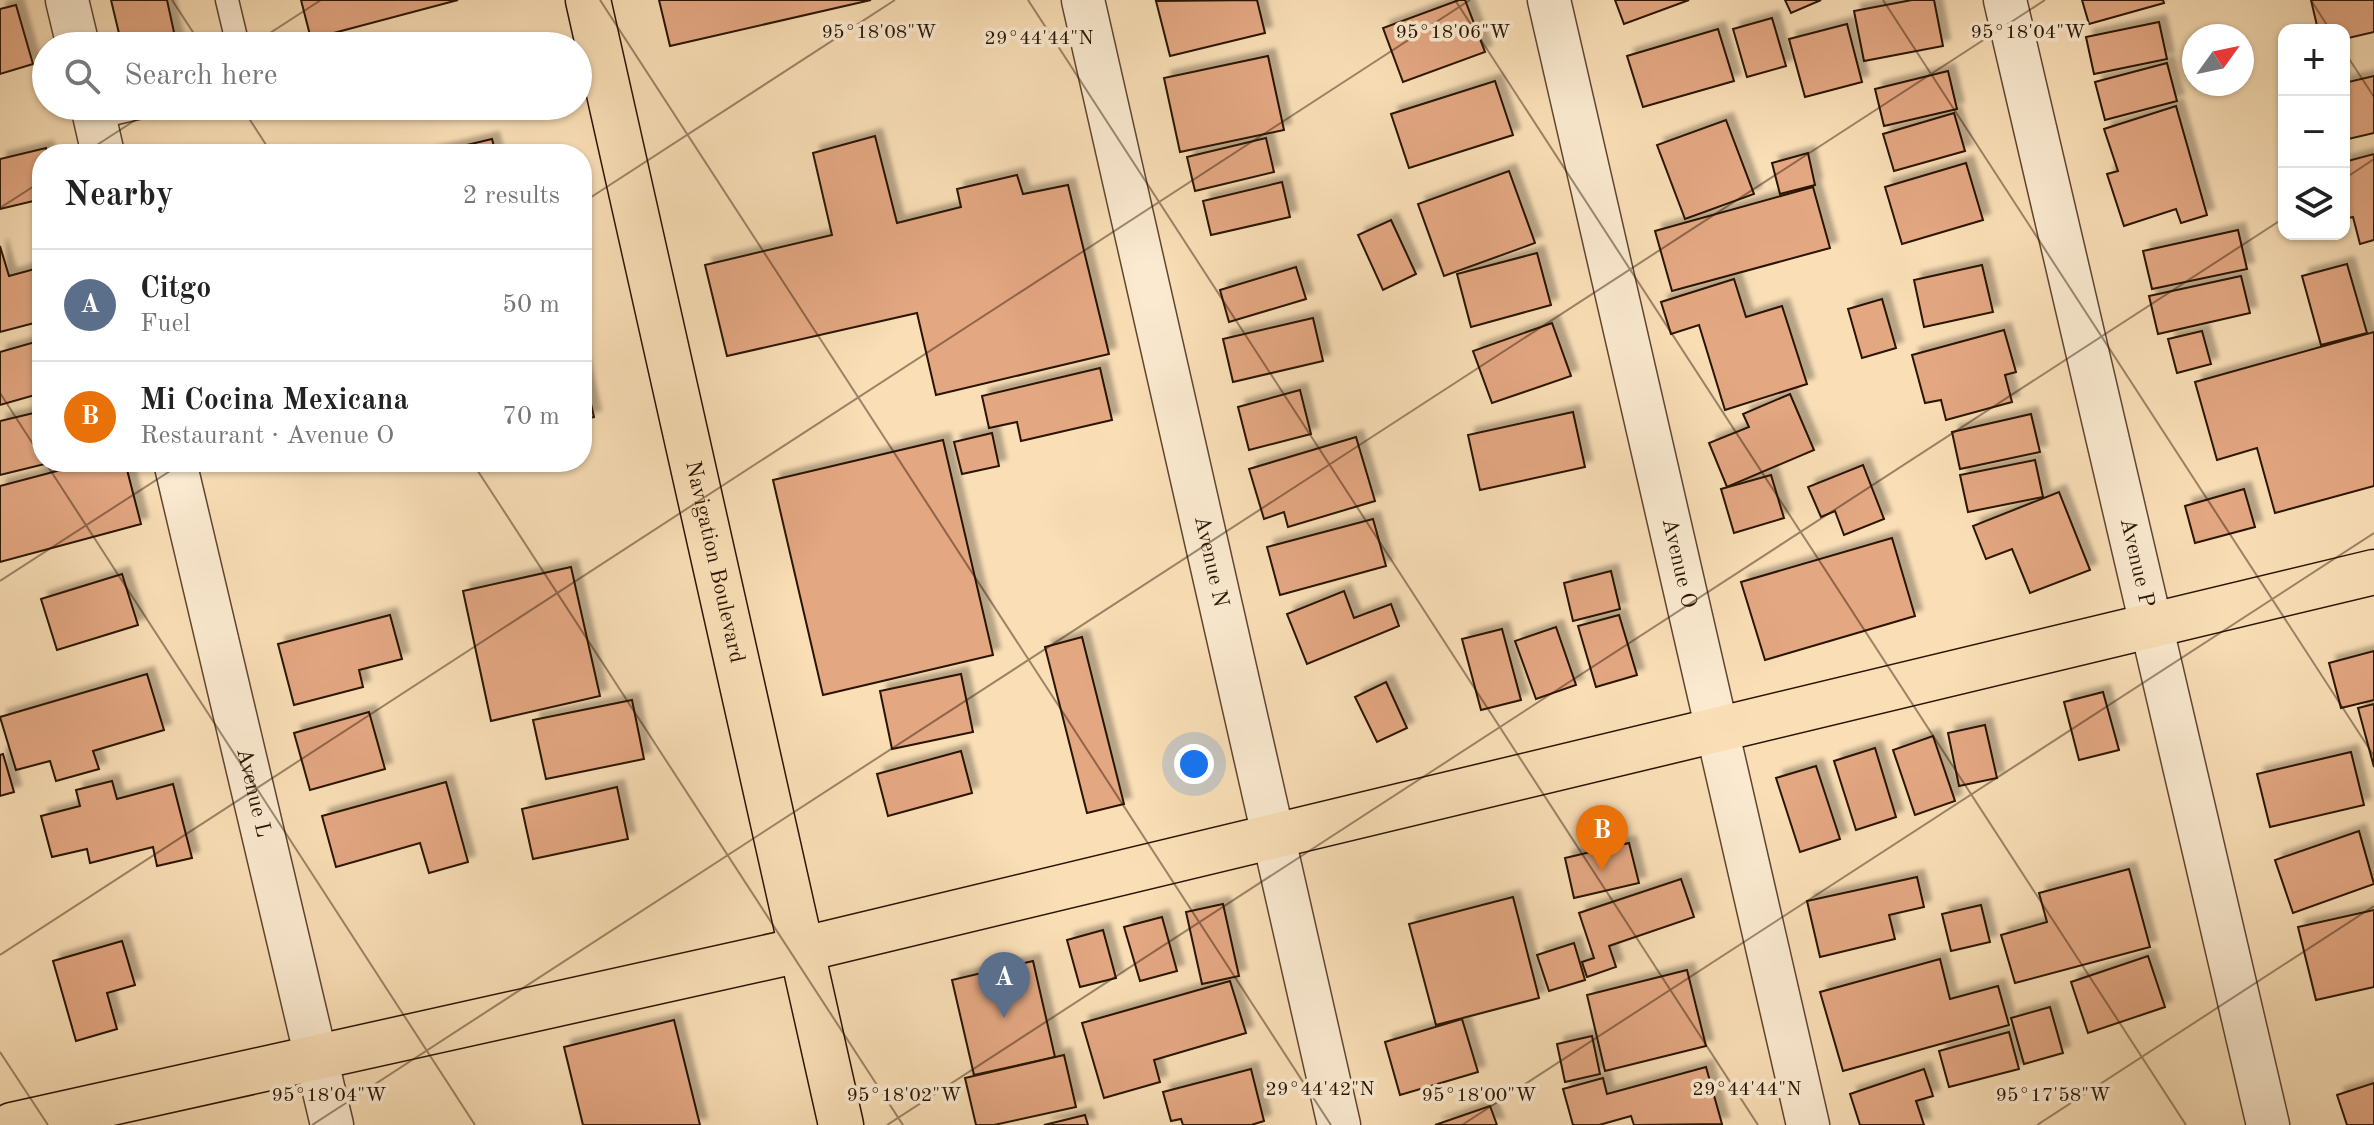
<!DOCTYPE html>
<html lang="en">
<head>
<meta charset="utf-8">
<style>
	body { margin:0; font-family:"Old Standard TT",serif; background:#f2f2f2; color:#222 }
	.controls { position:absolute; right:24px; top:24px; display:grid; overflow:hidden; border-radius:16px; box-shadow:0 2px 6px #0004 }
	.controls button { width:72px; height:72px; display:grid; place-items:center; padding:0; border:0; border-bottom:2px solid #e0e0e0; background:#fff; color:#222; font:40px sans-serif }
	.compass { position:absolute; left:2182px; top:24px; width:72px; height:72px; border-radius:50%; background:#fff; box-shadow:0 2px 6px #0004; rotate:57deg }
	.you { position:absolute; left:1194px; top:764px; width:28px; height:28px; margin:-20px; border:6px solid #fff; border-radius:50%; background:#1a73e8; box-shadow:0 0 0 12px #1a73e833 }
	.badge { display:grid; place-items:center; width:52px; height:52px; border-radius:50%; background:#1a73e8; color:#fff; font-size:26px; font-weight:700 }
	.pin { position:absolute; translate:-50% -66px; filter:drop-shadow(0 2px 4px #0008) }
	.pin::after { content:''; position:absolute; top:42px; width:28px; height:24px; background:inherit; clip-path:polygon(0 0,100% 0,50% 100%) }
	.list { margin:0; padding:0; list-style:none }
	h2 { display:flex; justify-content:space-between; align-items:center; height:104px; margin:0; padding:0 32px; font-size:34px }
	h2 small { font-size:26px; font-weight:400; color:#767676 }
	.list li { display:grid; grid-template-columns:52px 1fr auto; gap:24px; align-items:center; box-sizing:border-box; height:112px; padding:0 32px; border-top:2px solid #e0e0e0 }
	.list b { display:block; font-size:30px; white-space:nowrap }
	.list p { margin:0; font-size:26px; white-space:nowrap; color:#767676 }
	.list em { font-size:26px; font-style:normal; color:#767676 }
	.icon { flex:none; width:44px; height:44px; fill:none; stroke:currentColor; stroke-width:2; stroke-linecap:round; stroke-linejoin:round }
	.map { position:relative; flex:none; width:2374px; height:1125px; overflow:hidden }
	.search { position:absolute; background:#fff; box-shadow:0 2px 6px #0004; left:32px; top:32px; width:560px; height:88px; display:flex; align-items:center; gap:20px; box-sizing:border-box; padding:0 28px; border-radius:44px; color:#767676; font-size:30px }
	.panel { position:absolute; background:#fff; box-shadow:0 2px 6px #0004; left:32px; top:144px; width:560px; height:328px; border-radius:32px }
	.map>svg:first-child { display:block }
</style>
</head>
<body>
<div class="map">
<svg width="2374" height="1125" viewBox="0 0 2374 1125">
	<defs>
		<filter id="shadow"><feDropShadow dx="7" dy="-7" stdDeviation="2" flood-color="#0004"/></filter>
	</defs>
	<rect width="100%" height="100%" fill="#f9deb6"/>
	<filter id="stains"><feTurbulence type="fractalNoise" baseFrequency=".0025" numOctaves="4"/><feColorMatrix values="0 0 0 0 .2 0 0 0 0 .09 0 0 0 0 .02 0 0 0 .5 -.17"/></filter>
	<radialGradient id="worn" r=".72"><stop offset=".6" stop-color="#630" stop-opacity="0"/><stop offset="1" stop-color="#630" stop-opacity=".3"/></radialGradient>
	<g fill="#e3a782" stroke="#2a1402" stroke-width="2" filter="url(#shadow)">
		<polygon points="111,0 167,0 177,46 122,46"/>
		<polygon points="301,0 458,0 311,39"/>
		<polygon points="659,0 871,0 670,46"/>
		<polygon points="1257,0 1265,33 1170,56 1156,1"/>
		<polygon points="1459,0 1465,0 1485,52 1403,82 1383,28"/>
		<polygon points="1615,0 1689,0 1624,24"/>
		<polygon points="1785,0 1821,0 1791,13"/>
		<polygon points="1912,0 1934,0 1943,46 1864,61 1854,11"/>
		<polygon points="2082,0 2163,0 2164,3 2089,24"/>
		<polygon points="2311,0 2374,0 2374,32 2344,39 2344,30 2318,30"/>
		<polygon points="16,5 33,64 0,74 0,9"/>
		<polygon points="1772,18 1786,66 1747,77 1733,29"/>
		<polygon points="2159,22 2167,59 2094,74 2086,37"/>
		<polygon points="1847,24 1862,82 1805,97 1789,39"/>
		<polygon points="1718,29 1734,81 1643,107 1627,56"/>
		<polygon points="1268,56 1284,130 1180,152 1164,78"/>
		<polygon points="2167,63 2177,101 2105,120 2095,82"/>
		<polygon points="1948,71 1957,109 1884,126 1875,89"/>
		<polygon points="2374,76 2374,133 2344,140 2344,83"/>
		<polygon points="1495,81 1513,135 1409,168 1391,114"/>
		<polygon points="2176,106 2207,215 2181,223 2176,209 2124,226 2107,174 2118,171 2104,129"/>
		<polygon points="1954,113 1965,151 1894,171 1883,134"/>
		<polygon points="1726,120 1754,194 1685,219 1657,145"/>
		<polygon points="875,136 897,223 961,207 957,189 1017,175 1023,194 1068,185 1109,354 936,395 917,313 727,356 705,265 832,235 813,153"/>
		<polygon points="1266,138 1274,172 1195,191 1187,157"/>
		<polygon points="492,139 496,154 429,154"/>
		<polygon points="46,148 47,154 42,154 42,199 0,209 0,159"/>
		<polygon points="1808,153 1815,185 1780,194 1772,163"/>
		<polygon points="2374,154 2374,240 2360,244 2353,217 2344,219 2344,162"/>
		<polygon points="1966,163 1983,220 1902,244 1885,187"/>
		<polygon points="1509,171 1535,243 1444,276 1418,204"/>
		<polygon points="1282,182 1290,217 1211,235 1203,201"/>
		<polygon points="1813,187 1830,248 1672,291 1655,231"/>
		<polygon points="1391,220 1416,274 1383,290 1358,235"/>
		<polygon points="2238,230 2247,269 2152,289 2143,251"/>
		<polygon points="0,246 9,276 42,267 42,321 0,332"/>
		<polygon points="1537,253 1551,305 1471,327 1457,274"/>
		<polygon points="2347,264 2367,333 2321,345 2302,276"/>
		<polygon points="1982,265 1993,312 1924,327 1914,280"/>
		<polygon points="1296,267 1306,299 1229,322 1220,290"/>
		<polygon points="2241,276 2250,313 2158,334 2149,296"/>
		<polygon points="1734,279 1746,317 1782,306 1807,384 1725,410 1699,325 1671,334 1661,302"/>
		<polygon points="1882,299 1896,348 1862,358 1848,309"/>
		<polygon points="1313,318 1323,361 1233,382 1223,339"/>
		<polygon points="1552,323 1571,376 1492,403 1473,351"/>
		<polygon points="2004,330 2016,372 2005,375 2012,402 1946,420 1941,400 1925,403 1912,355"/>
		<polygon points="2202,331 2211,364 2177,373 2168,339"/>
		<polygon points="2374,332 2374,486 2275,513 2257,448 2217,460 2195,382"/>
		<polygon points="42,340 42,393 0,405 0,352"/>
		<polygon points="582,365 594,417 582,420"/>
		<polygon points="1100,368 1112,420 1021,441 1017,422 989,428 982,396"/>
		<polygon points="1300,390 1311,434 1249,450 1238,407"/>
		<polygon points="1790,394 1814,450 1727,487 1709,443 1749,427 1743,414"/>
		<polygon points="42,411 42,462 53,462 0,475 0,421"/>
		<polygon points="1573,412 1585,467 1480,490 1468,435"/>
		<polygon points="2031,414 2040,452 1960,469 1952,432"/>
		<polygon points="992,433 999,466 962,474 954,442"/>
		<polygon points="1356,437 1375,501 1288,527 1284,512 1264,519 1249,469"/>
		<polygon points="943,440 993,655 823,695 773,480"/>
		<polygon points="2035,460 2043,497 1968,512 1960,475"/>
		<polygon points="91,462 125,462 141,524 0,562 0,486"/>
		<polygon points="1863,465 1884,519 1844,535 1835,511 1821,517 1808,487"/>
		<polygon points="1771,475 1784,518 1734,533 1721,489"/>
		<polygon points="2244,489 2255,527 2195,543 2185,506"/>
		<polygon points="2059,492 2090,570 2030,593 2012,549 1986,559 1973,526"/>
		<polygon points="1373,519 1386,566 1280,595 1267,547"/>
		<polygon points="1892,538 1915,616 1765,660 1741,582"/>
		<polygon points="571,567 600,696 491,721 463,591"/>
		<polygon points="1611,571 1620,609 1573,621 1564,583"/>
		<polygon points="122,574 138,625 57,650 41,599"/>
		<polygon points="1344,591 1354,618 1391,604 1399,626 1307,664 1287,614"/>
		<polygon points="390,615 402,659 359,670 363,687 294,705 278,644"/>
		<polygon points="1619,615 1637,675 1596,687 1578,626"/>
		<polygon points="1556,627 1576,685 1536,699 1515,641"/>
		<polygon points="1502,629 1521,700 1481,710 1462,639"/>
		<polygon points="1082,637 1124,804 1087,813 1045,647"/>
		<polygon points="2374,651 2374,700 2341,708 2329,663"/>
		<polygon points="147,674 164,730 93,751 99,769 56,781 50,761 16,770 0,717"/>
		<polygon points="961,674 973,732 892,749 880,691"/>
		<polygon points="1386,682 1407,728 1377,742 1355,697"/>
		<polygon points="2103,692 2119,750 2079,760 2064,702"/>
		<polygon points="632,700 644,759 546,779 533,720"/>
		<polygon points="2374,704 2374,767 2358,708"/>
		<polygon points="369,712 385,769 310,790 294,733"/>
		<polygon points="1985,725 1997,778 1959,786 1948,733"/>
		<polygon points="1933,736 1955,801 1915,815 1893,750"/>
		<polygon points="1875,748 1896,817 1856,830 1834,761"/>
		<polygon points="961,751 972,793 888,816 877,774"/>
		<polygon points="2351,752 2364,805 2270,827 2257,774"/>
		<polygon points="3,754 14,792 0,796 0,755"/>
		<polygon points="1816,766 1840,839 1800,852 1776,778"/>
		<polygon points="112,781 117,799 173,784 192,858 157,866 153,847 90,863 87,849 52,857 41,816 80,806 76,790"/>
		<polygon points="446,782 468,862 429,873 420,843 336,867 322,816"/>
		<polygon points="617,787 628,839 533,859 522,809"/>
		<polygon points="2359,831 2374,884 2293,913 2275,860"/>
		<polygon points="1629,843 1639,883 1574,898 1565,858"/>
		<polygon points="2129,869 2150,947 2015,983 2001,935 2047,922 2039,893"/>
		<polygon points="1917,877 1924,907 1889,915 1895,939 1820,957 1807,901"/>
		<polygon points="1681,879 1694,917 1609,946 1616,967 1587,977 1582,962 1594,958 1579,913"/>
		<polygon points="1513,897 1539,998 1436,1025 1409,924"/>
		<polygon points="1223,904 1239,976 1202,984 1186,912"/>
		<polygon points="1981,905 1990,942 1951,951 1942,914"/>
		<polygon points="2374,910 2374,987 2316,1000 2298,927"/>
		<polygon points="1162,917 1177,971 1140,981 1124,927"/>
		<polygon points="1103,930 1116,978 1080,987 1067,940"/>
		<polygon points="122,941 135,985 107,993 117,1029 76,1041 53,961"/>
		<polygon points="1574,943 1585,980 1549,991 1537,955"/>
		<polygon points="2148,956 2165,1007 2088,1033 2071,982"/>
		<polygon points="1940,959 1950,999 1998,986 2009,1025 1843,1071 1820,992"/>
		<polygon points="1033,961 1055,1057 974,1075 952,980"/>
		<polygon points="1687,970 1706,1046 1605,1071 1587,995"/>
		<polygon points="1230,981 1246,1033 1154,1060 1160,1082 1104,1098 1082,1023"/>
		<polygon points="2050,1007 2063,1053 2024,1064 2011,1018"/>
		<polygon points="1462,1019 1478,1072 1400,1095 1385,1042"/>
		<polygon points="674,1020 700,1125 583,1125 564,1047"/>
		<polygon points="2009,1032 2019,1069 1949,1087 1939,1051"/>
		<polygon points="1592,1036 1600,1074 1565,1082 1557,1044"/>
		<polygon points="1064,1055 1076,1107 994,1125 976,1125 965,1078"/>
		<polygon points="1706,1067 1722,1124 1634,1125 1631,1116 1599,1125 1573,1125 1563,1089 1603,1078 1607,1094"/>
		<polygon points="1251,1069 1264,1121 1251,1125 1183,1125 1181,1119 1171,1121 1163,1092"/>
		<polygon points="1924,1069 1933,1096 1916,1101 1924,1125 1860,1125 1850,1094"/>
		<polygon points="2374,1083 2374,1125 2347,1125 2337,1095"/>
		<polygon points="1490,1106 1497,1125 1435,1125"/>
		<polygon points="1085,1115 1088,1125 1044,1125"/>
	</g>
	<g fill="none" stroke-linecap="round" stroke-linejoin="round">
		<g stroke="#5e462f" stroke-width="25">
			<g id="lane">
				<polyline points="227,0 238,46"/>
				<polyline points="95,118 146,106"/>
			</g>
		</g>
		<g stroke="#5e462f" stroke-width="45">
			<g id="street">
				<polyline points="67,0 78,46"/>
				<path id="s1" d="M1083,0L1339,1125"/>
				<path id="s2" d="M1549,0L1808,1125"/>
				<path id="s3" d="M2005,0L2268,1125"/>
				<polyline points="92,106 103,154"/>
				<path id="s4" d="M175,462L332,1125"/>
			</g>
		</g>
		<g stroke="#2a1402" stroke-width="47">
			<g id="primary">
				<path id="s5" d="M588,0L841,1125"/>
				<polyline points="12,1125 800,950 2374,572"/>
			</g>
		</g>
		<use href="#lane" stroke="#fbead0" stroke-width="22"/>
		<use href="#street" stroke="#fbead0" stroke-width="42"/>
		<use href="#primary" stroke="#f9deb6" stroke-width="44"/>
	</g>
	<path fill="none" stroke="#2a1402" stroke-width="2" stroke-opacity="0.45" d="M172,0L202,46M600,0L1331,1125M1028,0L1758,1125M1455,0L2186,1125M1883,0L2374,756M2311,0L2330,30M250,46L321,0M2344,51L2374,97M241,106L272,154M83,154L157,106M2344,179L2374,159M582,203L895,0M0,208L42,181M0,393L42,458M45,462L475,1125M472,462L903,1125M0,581L184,462M0,955L1470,0M0,1052L48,1125M312,1125L2045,0M887,1125L2284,218M1462,1125L2374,533M2037,1125L2374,906"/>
	<g text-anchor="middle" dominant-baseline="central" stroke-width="7" stroke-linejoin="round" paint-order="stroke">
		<g font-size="22" fill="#2a1402" stroke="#fbead0">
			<text stroke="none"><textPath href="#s3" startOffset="578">Avenue P</textPath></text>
			<text stroke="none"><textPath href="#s5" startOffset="576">Navigation Boulevard</textPath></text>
			<text stroke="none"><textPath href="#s1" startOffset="576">Avenue N</textPath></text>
			<text stroke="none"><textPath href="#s2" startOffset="578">Avenue O</textPath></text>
			<text stroke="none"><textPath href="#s4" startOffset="340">Avenue L</textPath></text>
		</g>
	</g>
	<g font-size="20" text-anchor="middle" fill="#2a1402" stroke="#fbead0" stroke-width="7" stroke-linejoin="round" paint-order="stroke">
		<text x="879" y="38">95°18'08"W</text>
		<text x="1453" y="38">95°18'06"W</text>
		<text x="2028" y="38">95°18'04"W</text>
		<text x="1039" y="44">29°44'44"N</text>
		<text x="1320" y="1095">29°44'42"N</text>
		<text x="1747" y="1095">29°44'44"N</text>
		<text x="329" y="1101">95°18'04"W</text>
		<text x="904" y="1101">95°18'02"W</text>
		<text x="1479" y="1101">95°18'00"W</text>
		<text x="2053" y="1101">95°17'58"W</text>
	</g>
	<rect width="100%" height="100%" filter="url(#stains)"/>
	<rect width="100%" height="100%" fill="url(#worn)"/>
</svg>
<div class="controls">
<button>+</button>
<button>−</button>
<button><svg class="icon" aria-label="layers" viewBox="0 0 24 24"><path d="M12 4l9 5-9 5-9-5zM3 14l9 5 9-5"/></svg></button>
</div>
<svg class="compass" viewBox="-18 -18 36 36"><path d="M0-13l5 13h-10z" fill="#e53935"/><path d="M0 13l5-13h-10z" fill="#767676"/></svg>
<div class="you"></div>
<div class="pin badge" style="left:1004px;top:1018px;background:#5c6f8a">A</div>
<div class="pin badge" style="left:1602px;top:871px;background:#e8710a">B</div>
<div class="search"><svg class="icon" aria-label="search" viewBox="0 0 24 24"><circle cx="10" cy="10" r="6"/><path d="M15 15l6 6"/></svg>Search here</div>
<section class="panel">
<h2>Nearby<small>2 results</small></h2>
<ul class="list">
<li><span class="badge" style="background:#5c6f8a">A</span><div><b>Citgo</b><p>Fuel</p></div><em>50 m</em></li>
<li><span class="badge" style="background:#e8710a">B</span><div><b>Mi Cocina Mexicana</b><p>Restaurant · Avenue O</p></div><em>70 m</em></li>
</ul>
</section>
</div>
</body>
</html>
